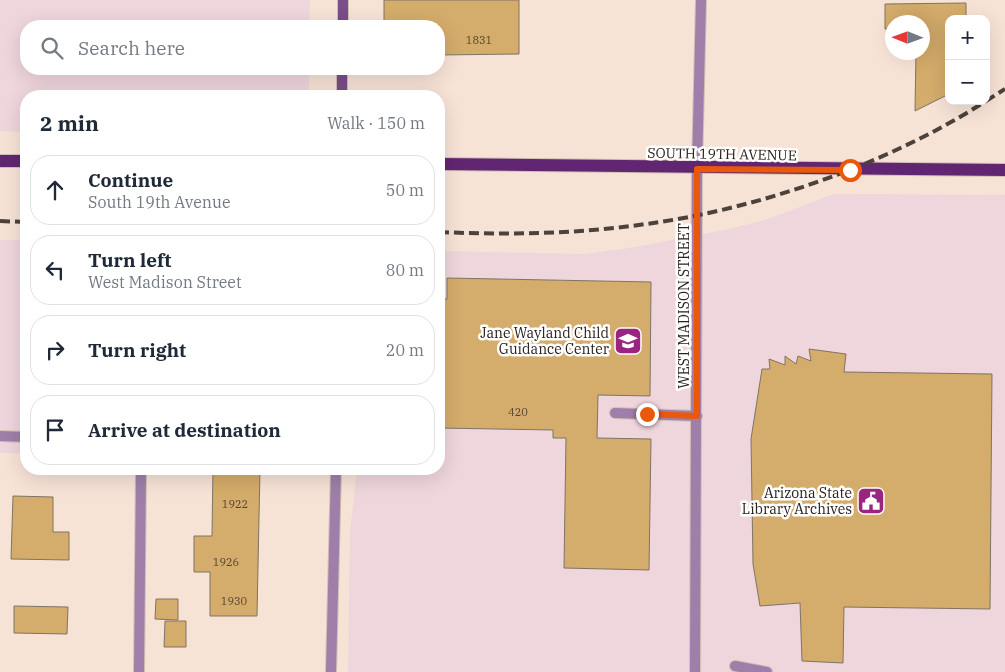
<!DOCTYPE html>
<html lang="en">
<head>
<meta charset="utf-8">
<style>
	body { margin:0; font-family:"IBM Plex Serif",serif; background:#f6f6f7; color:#1f2937 }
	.controls { position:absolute; right:15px; top:15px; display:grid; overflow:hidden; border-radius:10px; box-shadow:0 5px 20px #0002 }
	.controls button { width:45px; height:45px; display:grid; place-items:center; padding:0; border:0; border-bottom:1px solid #e0e1e3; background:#fff; color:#1f2937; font:25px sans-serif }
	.compass { position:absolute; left:885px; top:15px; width:45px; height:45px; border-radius:50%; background:#fff; box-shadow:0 5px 20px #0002; rotate:271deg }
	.stop { position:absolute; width:15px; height:15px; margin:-11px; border:4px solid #ea580c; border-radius:50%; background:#fff }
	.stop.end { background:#ea580c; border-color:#fff; box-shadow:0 1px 5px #0008 }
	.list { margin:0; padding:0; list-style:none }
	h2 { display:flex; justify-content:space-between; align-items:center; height:65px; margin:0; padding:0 20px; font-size:21px }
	h2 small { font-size:16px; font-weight:400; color:#747a83 }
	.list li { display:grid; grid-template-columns:32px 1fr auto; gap:15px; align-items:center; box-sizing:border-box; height:70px; margin:0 10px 10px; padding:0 10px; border:1px solid #e0e1e3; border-radius:20px }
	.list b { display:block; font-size:19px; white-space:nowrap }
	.list p { margin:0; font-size:16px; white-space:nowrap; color:#747a83 }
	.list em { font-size:16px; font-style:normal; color:#747a83 }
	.icon { flex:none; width:28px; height:28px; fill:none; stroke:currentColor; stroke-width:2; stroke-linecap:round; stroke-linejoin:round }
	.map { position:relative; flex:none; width:1005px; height:672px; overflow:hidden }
	.search { position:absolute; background:#fff; box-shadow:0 5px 20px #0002; left:20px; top:20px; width:425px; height:55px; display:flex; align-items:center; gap:12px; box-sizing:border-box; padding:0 18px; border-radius:20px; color:#747a83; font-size:19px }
	.panel { position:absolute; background:#fff; box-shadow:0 5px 20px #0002; left:20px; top:90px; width:425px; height:385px; border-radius:20px }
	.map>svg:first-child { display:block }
</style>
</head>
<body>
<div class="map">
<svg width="1005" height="672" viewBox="0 0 1005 672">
	<rect width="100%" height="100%" fill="#f7e2d6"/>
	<g fill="#efd5dc">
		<polygon points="0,0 310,0 309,26 26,26 26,69 309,69 309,96 26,96 26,132 0,131"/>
		<polygon points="834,194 1005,195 1005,672 348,672 350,532 357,469 439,469 439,251 585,254 630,248 730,229 771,218"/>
		<rect x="0" y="240" width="26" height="213"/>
	</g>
	<g fill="#d4ac6b" stroke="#7f7464">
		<polygon points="384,0 519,0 519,54 439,55 439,26 384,26"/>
		<polygon points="966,3 966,19 949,19 949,94 915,111 916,52 922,52 922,22 892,22 892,29 885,29 885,4"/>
		<polygon points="447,278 651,282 650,396 598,395 597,438 651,439 649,570 564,568 566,438 553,438 553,430 439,428 439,299 447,299"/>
		<polygon points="809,349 846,354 844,372 992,374 990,609 844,607 843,663 802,661 800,603 760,606 753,564 751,439 762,369 770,369 769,359 785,365 785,356 796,364 798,356 811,361"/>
		<polygon points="213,469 260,469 257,616 210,616 210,572 194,572 194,536 212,536"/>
		<polygon points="13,496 53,497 53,532 69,532 69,560 11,559"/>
		<polygon points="156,599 178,599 178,620 155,619"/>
		<polygon points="14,606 68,607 67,634 14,633"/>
		<polygon points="165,621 186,621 186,647 164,647"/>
	</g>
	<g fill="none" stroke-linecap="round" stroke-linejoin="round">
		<g stroke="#d2bfb5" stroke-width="12">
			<g id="service">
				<polyline points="615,413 697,416"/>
				<polyline points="0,436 26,437"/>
				<polyline points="735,666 767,672"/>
				<polyline points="139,672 141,469"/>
			</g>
		</g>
		<g stroke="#d2bfb5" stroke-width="12">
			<polyline id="minor" points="695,672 697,169 701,0"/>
		</g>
		<g stroke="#d2bfb5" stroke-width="12">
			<polyline id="tertiary" points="331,672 336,469"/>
		</g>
		<g stroke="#d2bfb5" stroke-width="12">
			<g id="secondary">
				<polyline points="343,26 343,0"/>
				<polyline points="342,96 342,69"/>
			</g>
		</g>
		<g stroke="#d2bfb5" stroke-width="14">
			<g id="primary">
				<polyline points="0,161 26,161"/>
				<polyline points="439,164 1005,170"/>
			</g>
		</g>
		<use href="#service" stroke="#9f7fa9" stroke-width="10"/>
		<use href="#minor" stroke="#9f7fa9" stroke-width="10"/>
		<use href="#tertiary" stroke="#9f7fa9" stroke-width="10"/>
		<use href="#secondary" stroke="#7b4d89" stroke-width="10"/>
		<use href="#primary" stroke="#612671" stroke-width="12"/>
		<g stroke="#4c423c" stroke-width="4" stroke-dasharray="10 5" stroke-linecap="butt">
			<polyline points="986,101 1005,89"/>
			<polyline points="0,221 26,222"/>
			<path d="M439,232C508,235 578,234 646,224C759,209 890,163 986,101"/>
		</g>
	</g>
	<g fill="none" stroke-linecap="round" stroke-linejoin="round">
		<polyline stroke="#ea580c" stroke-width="6" points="647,414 697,416 697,169 850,170"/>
	</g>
	<defs>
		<g id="school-square" transform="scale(1.4375)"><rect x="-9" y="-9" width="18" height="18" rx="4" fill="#9a247f" stroke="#fff"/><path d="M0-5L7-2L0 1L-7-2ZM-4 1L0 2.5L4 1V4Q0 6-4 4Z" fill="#fff"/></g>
		<g id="civic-square" transform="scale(1.4375)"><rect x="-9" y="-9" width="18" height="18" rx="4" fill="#9a247f" stroke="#fff"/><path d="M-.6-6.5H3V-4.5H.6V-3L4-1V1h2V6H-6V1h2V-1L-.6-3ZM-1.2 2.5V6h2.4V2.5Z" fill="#fff"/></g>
	</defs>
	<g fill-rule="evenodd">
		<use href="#school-square" x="628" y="341"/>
		<use href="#civic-square" x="871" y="501"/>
	</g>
	<g text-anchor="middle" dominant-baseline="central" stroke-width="5" stroke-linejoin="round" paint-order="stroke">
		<g font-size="11" fill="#544430">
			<text x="479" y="40">1831</text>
			<text x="518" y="412">420</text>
			<text x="235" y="504">1922</text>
			<text x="226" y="562">1926</text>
			<text x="234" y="601">1930</text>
		</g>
		<g font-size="14" fill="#29221d" stroke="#fff">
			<text transform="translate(722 154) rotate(1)">SOUTH 19TH AVENUE</text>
			<text transform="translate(684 306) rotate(-90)">WEST MADISON STREET</text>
		</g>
		<g font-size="14" fill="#29221d" stroke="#fff" text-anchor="end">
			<text x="609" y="333">Jane Wayland Child<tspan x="609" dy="16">Guidance Center</tspan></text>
			<text x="852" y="493">Arizona State<tspan x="852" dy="16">Library Archives</tspan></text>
		</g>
	</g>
</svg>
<div class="controls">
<button>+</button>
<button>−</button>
</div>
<svg class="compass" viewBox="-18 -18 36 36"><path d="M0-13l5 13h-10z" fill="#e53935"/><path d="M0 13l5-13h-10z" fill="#747a83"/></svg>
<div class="stop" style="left:850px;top:170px"></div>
<div class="stop end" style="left:647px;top:414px"></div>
<div class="search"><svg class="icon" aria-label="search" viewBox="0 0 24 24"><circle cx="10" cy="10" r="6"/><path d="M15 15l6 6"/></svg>Search here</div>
<section class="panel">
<h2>2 min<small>Walk · 150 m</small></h2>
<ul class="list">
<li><svg class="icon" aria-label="ahead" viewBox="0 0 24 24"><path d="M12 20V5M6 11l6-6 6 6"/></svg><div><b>Continue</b><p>South 19th Avenue</p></div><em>50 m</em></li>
<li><svg class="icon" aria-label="left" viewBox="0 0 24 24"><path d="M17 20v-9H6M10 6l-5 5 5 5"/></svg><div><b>Turn left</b><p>West Madison Street</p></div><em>80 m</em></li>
<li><svg class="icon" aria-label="right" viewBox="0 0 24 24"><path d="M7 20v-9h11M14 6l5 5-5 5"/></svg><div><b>Turn right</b></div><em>20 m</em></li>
<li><svg class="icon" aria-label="arrive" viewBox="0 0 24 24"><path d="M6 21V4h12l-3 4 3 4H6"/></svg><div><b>Arrive at destination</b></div></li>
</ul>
</section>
</div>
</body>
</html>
